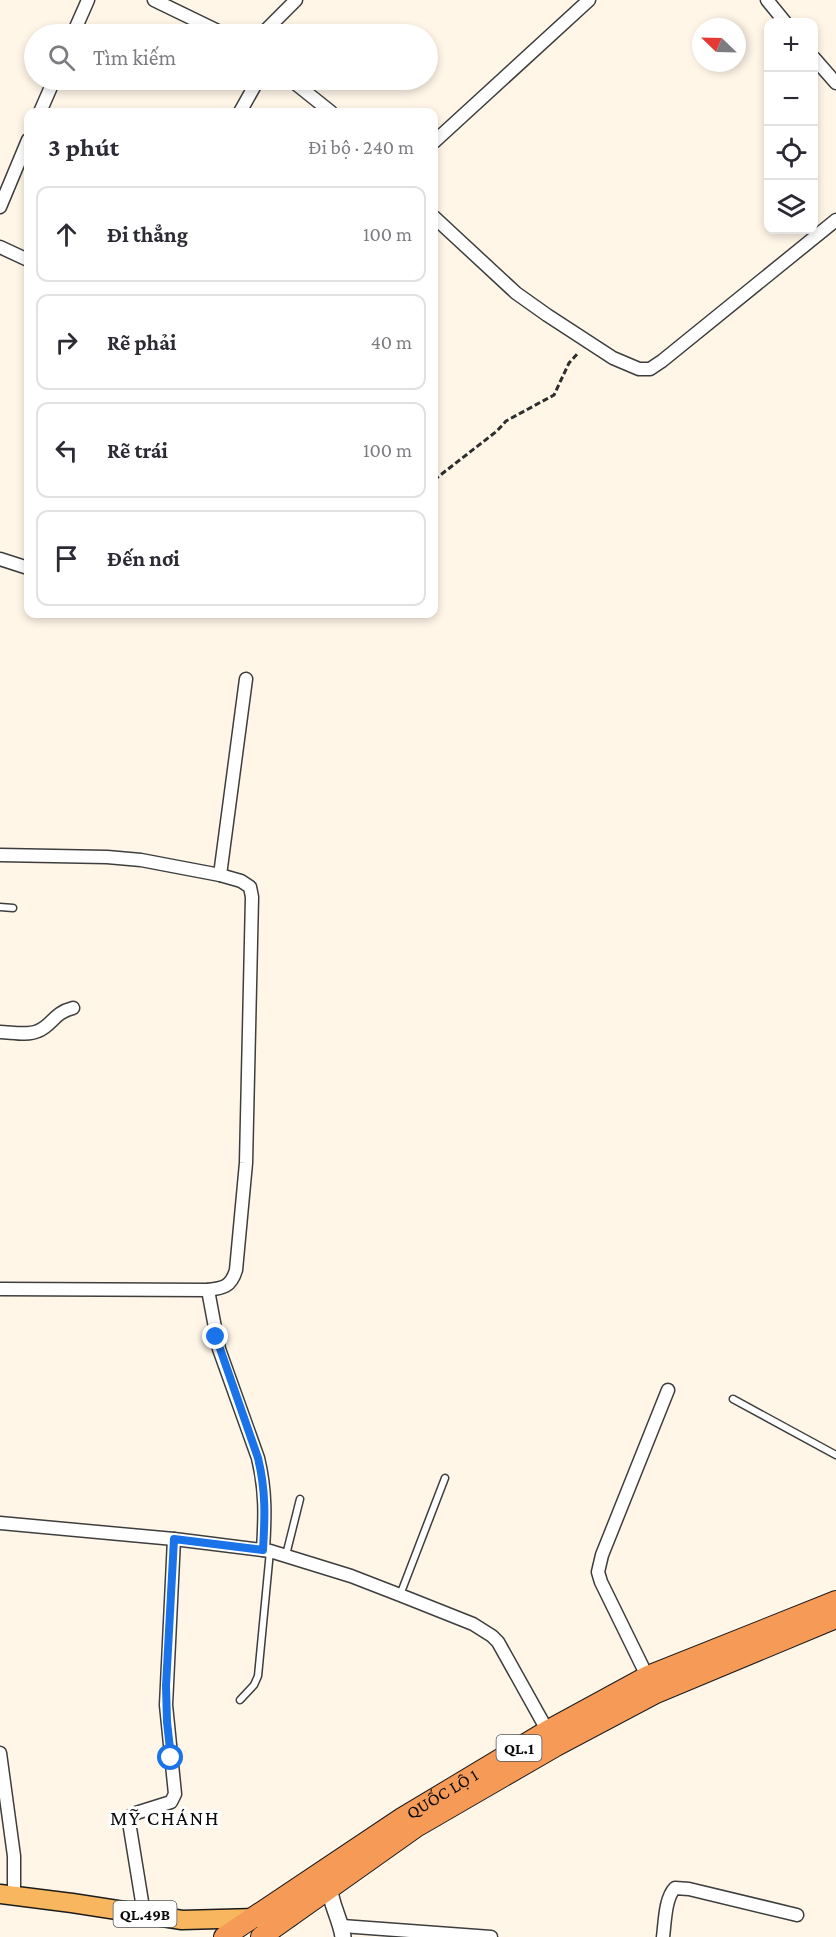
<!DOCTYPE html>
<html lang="vi">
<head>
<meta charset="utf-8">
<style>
	body { margin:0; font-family:"Crimson Pro",serif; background:#f2f2f3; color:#2b2b33 }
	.controls { position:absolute; right:18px; top:18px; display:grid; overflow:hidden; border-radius:12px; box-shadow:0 3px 9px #0003 }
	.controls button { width:54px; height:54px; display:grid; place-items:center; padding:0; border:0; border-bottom:2px solid #e1e1e2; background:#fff; color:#2b2b33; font:30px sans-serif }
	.compass { position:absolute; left:692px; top:18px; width:54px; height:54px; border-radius:50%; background:#fff; box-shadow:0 3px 9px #0003; rotate:293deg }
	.stop { position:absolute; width:18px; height:18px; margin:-14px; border:4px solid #1a73e8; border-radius:50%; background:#fff }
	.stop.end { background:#1a73e8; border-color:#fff; box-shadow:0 2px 6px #0008 }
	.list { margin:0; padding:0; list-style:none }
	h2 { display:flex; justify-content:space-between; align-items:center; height:78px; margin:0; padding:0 24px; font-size:26px }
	h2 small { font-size:20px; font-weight:400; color:#7c7c81 }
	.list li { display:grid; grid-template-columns:39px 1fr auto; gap:18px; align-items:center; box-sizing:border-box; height:96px; margin:0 12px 12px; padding:0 12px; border:2px solid #e1e1e2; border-radius:12px }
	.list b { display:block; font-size:22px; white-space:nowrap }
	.list em { font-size:20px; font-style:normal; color:#7c7c81 }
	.icon { flex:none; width:33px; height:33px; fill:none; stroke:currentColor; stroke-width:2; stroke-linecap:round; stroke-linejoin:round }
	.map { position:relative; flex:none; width:836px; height:1937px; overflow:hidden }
	.search { position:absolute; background:#fff; box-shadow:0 3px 9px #0003; left:24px; top:24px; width:414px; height:66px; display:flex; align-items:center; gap:15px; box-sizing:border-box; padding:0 21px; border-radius:33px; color:#7c7c81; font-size:22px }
	.panel { position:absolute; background:#fff; box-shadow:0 3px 9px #0003; left:24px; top:108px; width:414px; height:510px; border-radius:12px }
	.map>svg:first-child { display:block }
</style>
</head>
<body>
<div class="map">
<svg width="836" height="1937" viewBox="0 0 836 1937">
	<rect width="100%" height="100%" fill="#fff6e8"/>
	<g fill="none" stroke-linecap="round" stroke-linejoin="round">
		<g stroke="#3e3e3e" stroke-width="9">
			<g id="service">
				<polyline points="0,907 13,908"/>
				<polyline points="733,1399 836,1455"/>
				<polyline points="286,1555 300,1499"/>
				<polyline points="400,1595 445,1478"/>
				<polyline points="240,1700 254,1685 258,1676 270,1551"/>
			</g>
		</g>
		<g stroke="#3e3e3e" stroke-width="15">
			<g id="minor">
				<polyline points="154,0 224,34"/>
				<polyline points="767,0 785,22"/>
				<polyline points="73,34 88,0"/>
				<polyline points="262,34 296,0"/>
				<polyline points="814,58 836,83"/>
				<polyline points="291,80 331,112"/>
				<polyline points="40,112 54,80"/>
				<polyline points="240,112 258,80"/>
				<polyline points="434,142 589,0"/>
				<polyline points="0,207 28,140"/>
				<polyline points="434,217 516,293 547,315 613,358 639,369 650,369 662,361 836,220"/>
				<polyline points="0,247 28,260"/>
				<polyline points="0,559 28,568"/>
				<path d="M0,855L107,857L141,860L220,875L241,881L250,887L252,897L246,1163L236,1270C231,1287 223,1288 208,1290L0,1289"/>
				<polyline points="220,875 246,679"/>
				<path d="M0,1032C11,1032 27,1036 38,1031C53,1025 53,1013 73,1008"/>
				<path d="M208,1290L219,1349L258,1458C266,1491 265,1517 263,1550"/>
				<polyline points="0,1523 174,1539 270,1551 351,1576 400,1595 473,1624 492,1636 498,1642 551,1737"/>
				<polyline points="650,1682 601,1582 598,1572 602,1555 668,1390"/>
				<polyline points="0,1753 14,1856 14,1896"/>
				<polyline points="144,1914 129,1822 132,1815 136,1813 171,1802 175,1794 166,1705 174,1539"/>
				<polyline points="342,1926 491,1937"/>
				<path d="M663,1937C665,1922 665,1898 675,1888L689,1889L797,1915"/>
			</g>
		</g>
		<g stroke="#3e3e3e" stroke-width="18">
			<path id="tertiary" d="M330,1889C330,1902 341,1921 343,1937"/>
		</g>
		<g stroke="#1c1c1c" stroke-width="21">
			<polyline id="primary" points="0,1894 72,1903 182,1920 290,1917"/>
		</g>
		<g stroke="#1c1c1c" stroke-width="22">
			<g id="trunk">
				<path id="s1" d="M224,1937L402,1818L547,1731L648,1676L836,1601"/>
				<polyline points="261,1937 416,1827 556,1746 656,1693 836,1618"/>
			</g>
		</g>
		<polyline stroke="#2d2d2d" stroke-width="3" stroke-dasharray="6 3" stroke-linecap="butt" points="434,480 497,431 506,421 554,395 569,363 579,352"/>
		<use href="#service" stroke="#fff" stroke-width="6"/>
		<use href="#minor" stroke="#fff" stroke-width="12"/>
		<use href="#tertiary" stroke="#fff" stroke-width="15"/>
		<use href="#primary" stroke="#f8b75f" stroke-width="18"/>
		<use href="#trunk" stroke="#f69a58" stroke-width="20"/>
	</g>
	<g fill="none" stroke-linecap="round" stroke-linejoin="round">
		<path stroke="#1a73e8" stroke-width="8" d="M171,1758L167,1722L166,1686L174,1539L263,1550C265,1517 266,1491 258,1458L216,1337"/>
	</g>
	<g text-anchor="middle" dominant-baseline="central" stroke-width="6" stroke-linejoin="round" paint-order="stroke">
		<g fill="#fff" stroke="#545454" stroke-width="1.5">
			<rect x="496.5" y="1735" width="45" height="26" rx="4.5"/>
			<rect x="113.5" y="1901" width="63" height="26" rx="4.5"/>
		</g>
		<g font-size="16" font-weight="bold" fill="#0b0b0b">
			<text x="519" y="1748">QL.1</text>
			<text x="145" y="1914">QL.49B</text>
		</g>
		<g font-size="18" fill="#0b0b0b" stroke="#fff">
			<text stroke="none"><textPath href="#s1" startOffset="261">QUỐC LỘ 1</textPath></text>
		</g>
		<g font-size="21" letter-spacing="1.5" fill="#0b0b0b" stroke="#fff">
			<text x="165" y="1818">MỸ CHÁNH</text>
		</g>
	</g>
</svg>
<div class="controls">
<button>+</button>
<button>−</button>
<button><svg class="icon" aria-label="locate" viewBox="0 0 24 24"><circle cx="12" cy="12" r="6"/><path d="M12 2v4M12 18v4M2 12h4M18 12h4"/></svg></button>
<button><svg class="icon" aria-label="layers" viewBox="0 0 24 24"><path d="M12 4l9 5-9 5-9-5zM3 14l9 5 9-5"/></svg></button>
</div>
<svg class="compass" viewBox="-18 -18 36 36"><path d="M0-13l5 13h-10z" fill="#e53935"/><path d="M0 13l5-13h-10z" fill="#7c7c81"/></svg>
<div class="stop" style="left:171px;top:1758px"></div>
<div class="stop end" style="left:216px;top:1337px"></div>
<div class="search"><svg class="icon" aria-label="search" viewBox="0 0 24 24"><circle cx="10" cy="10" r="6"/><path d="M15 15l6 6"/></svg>Tìm kiếm</div>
<section class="panel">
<h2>3 phút<small>Đi bộ · 240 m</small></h2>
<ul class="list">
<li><svg class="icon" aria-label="ahead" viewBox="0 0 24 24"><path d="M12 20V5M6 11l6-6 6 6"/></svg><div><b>Đi thẳng</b></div><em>100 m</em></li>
<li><svg class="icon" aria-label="right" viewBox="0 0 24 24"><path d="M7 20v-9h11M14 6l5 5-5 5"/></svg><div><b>Rẽ phải</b></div><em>40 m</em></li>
<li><svg class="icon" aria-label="left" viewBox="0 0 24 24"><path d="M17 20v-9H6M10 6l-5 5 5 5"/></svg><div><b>Rẽ trái</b></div><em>100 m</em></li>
<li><svg class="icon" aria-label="arrive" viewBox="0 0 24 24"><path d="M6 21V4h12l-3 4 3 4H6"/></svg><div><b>Đến nơi</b></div></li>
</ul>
</section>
</div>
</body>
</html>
